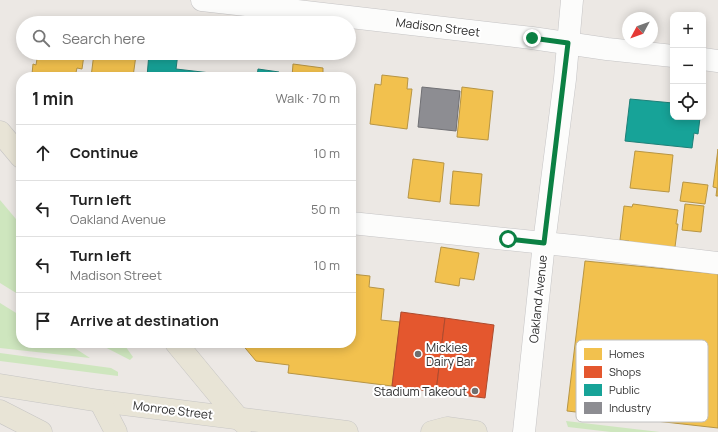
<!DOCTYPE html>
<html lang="en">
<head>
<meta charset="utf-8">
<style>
	body { margin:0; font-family:Manrope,sans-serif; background:#f6f6f6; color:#222 }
	.controls { position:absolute; right:12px; top:12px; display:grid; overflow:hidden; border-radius:8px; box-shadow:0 2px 10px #0003 }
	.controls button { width:36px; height:36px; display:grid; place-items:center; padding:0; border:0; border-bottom:1px solid #e0e0e0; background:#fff; color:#222; font:20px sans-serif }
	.compass { position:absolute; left:622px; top:12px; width:36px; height:36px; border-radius:50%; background:#fff; box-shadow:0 2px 10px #0003; rotate:229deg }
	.stop { position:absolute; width:12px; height:12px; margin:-9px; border:3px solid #0b8043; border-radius:50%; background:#fff }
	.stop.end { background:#0b8043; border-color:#fff; box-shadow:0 1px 4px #0008 }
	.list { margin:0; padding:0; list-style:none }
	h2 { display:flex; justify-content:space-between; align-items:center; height:52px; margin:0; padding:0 16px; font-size:17px }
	h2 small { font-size:13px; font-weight:400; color:#767676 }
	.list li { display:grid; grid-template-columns:26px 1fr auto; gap:12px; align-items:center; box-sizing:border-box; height:56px; padding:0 16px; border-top:1px solid #e0e0e0 }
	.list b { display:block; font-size:15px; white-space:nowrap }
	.list p { margin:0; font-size:13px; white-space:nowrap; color:#767676 }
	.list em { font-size:13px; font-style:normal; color:#767676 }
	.icon { flex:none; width:22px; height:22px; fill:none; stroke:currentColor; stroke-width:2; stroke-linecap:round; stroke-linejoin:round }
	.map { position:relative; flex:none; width:718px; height:432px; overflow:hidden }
	.search { position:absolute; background:#fff; box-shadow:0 2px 10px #0003; left:16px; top:16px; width:340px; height:44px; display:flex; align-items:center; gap:10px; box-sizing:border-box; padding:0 14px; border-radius:22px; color:#767676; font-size:15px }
	.panel { position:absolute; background:#fff; box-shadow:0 2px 10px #0003; left:16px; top:72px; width:340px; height:276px; border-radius:16px }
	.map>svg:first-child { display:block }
</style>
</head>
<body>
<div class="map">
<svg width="718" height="432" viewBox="0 0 718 432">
	<rect width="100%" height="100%" fill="#ece8e4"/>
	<g fill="#cee6be">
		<polygon points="0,200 21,225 21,296 0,283"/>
		<polygon points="0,303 21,316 21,343 67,343 90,358 0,348"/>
		<polygon points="97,343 123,343 133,357 130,360"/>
		<polygon points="0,353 111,368 118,372 118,376 0,361"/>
		<polygon points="566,421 660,432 611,432 568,427"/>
	</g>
	<g fill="#f2c14e" stroke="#b79544">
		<polygon points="38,53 78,53 78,54 84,55 82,69 77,68 75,77 35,77 35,75 32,74 33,64 36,65"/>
		<polygon points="94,53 131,53 131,55 136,55 133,77 91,77"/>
		<polygon points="293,64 323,68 323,77 292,77"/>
		<polygon points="382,75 408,78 407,89 412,89 407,129 370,124 375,84 381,85"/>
		<polygon points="462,87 493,91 488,140 457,137"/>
		<polygon points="718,149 718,196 716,196 717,188 713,187"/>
		<polygon points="635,151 673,155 669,192 630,188"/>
		<polygon points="413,159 444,163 440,202 408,198"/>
		<polygon points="453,171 482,174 479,206 450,204"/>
		<polygon points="683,182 708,185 705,204 680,201"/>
		<polygon points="633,204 678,210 676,224 678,224 675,247 629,244 629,241 620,240 624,206 632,207"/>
		<polygon points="685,204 704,206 701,232 682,230"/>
		<polygon points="441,247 479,253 474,280 460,278 459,286 435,282"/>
		<polygon points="585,261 718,274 718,428 567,411"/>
		<polygon points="351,274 370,276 369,287 384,289 381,320 400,322 392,386 288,373 289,365 256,361 241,343 351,343"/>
	</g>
	<g fill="#e4572e" stroke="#ad4b2e">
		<polygon points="401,312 445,318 436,392 392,386"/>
		<polygon points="445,318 494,325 485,398 436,392"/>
	</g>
	<g fill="#17a398" stroke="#1e8078">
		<polygon points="149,53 178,53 176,69 245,77 147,77"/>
		<polygon points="258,69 279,72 279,77 257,77"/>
		<polygon points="630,99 673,103 673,117 700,118 698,134 694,133 692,148 625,141"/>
	</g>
	<polygon fill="#8d8d92" stroke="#707074" points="422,87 460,91 456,131 418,127"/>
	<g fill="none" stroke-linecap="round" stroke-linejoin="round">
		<g stroke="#c5c4c5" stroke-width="23">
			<g id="minor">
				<polyline points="202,0 532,38 607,49 673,56"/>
				<polyline points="703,59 718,61"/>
				<polyline points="351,223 583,247 718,263"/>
				<polyline points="524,432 544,243 565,79 572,0"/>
			</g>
		</g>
		<g stroke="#c6c5c4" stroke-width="23">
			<g id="major">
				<polyline points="0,132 21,157"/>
				<polyline points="176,343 238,418 244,423"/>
				<polyline points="0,385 100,401 347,432"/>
				<polyline points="100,401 116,432"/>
				<polyline points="0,411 41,432"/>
				<polyline points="432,432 447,428 476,432"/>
			</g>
		</g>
		<use href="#minor" stroke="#fcfcfb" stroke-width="22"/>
		<use href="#major" stroke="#e8e4d6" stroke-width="22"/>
	</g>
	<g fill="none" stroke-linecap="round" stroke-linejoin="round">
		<polyline stroke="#0b8043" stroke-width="5" points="508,239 544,243 568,43 532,38"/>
	</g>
	<g fill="#706f6e" stroke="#fff" stroke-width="1.5">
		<circle cx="418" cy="354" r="4"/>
		<circle cx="475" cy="391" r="4"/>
	</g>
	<g text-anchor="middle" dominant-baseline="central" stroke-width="4" stroke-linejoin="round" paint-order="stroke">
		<g font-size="12" fill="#2e2e2e" stroke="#fff">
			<text transform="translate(438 27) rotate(7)">Madison Street</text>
			<text transform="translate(538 299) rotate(-84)">Oakland Avenue</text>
			<text transform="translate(173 410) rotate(7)">Monroe Street</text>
		</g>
		<g font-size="12" fill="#2e2e2e" stroke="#fff" text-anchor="start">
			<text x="426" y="347">Mickies<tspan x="426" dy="14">Dairy Bar</tspan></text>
			<text x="467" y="391" text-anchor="end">Stadium Takeout</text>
		</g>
	</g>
	<rect x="576" y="340" width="132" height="82" rx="6" fill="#fff" stroke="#c0c0c0" stroke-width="1"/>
	<rect x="584" y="348" width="18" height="12" fill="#f2c14e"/>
	<rect x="584" y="366" width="18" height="12" fill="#e4572e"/>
	<rect x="584" y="384" width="18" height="12" fill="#17a398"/>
	<rect x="584" y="402" width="18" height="12" fill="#8d8d92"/>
	<g font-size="11" fill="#2e2e2e">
		<text x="609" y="358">Homes</text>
		<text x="609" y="376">Shops</text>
		<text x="609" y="394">Public</text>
		<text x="609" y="412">Industry</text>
	</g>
</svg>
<div class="controls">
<button>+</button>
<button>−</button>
<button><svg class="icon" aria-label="locate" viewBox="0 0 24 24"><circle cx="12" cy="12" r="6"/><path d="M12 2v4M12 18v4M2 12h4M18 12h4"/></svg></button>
</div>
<svg class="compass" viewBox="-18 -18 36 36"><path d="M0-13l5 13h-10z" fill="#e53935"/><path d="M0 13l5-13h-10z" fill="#767676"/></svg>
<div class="stop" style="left:508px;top:239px"></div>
<div class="stop end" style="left:532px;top:38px"></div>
<div class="search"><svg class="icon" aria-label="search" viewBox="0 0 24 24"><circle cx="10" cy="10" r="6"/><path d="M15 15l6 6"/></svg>Search here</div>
<section class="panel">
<h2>1 min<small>Walk · 70 m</small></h2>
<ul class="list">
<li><svg class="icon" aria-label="ahead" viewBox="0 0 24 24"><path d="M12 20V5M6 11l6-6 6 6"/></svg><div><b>Continue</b></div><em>10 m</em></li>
<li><svg class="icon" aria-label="left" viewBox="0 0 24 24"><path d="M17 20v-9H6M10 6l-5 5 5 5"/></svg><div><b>Turn left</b><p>Oakland Avenue</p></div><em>50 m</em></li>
<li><svg class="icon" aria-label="left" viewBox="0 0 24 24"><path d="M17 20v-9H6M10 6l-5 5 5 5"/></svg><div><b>Turn left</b><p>Madison Street</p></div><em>10 m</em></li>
<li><svg class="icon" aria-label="arrive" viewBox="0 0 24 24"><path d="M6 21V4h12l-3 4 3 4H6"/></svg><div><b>Arrive at destination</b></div></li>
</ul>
</section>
</div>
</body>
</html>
